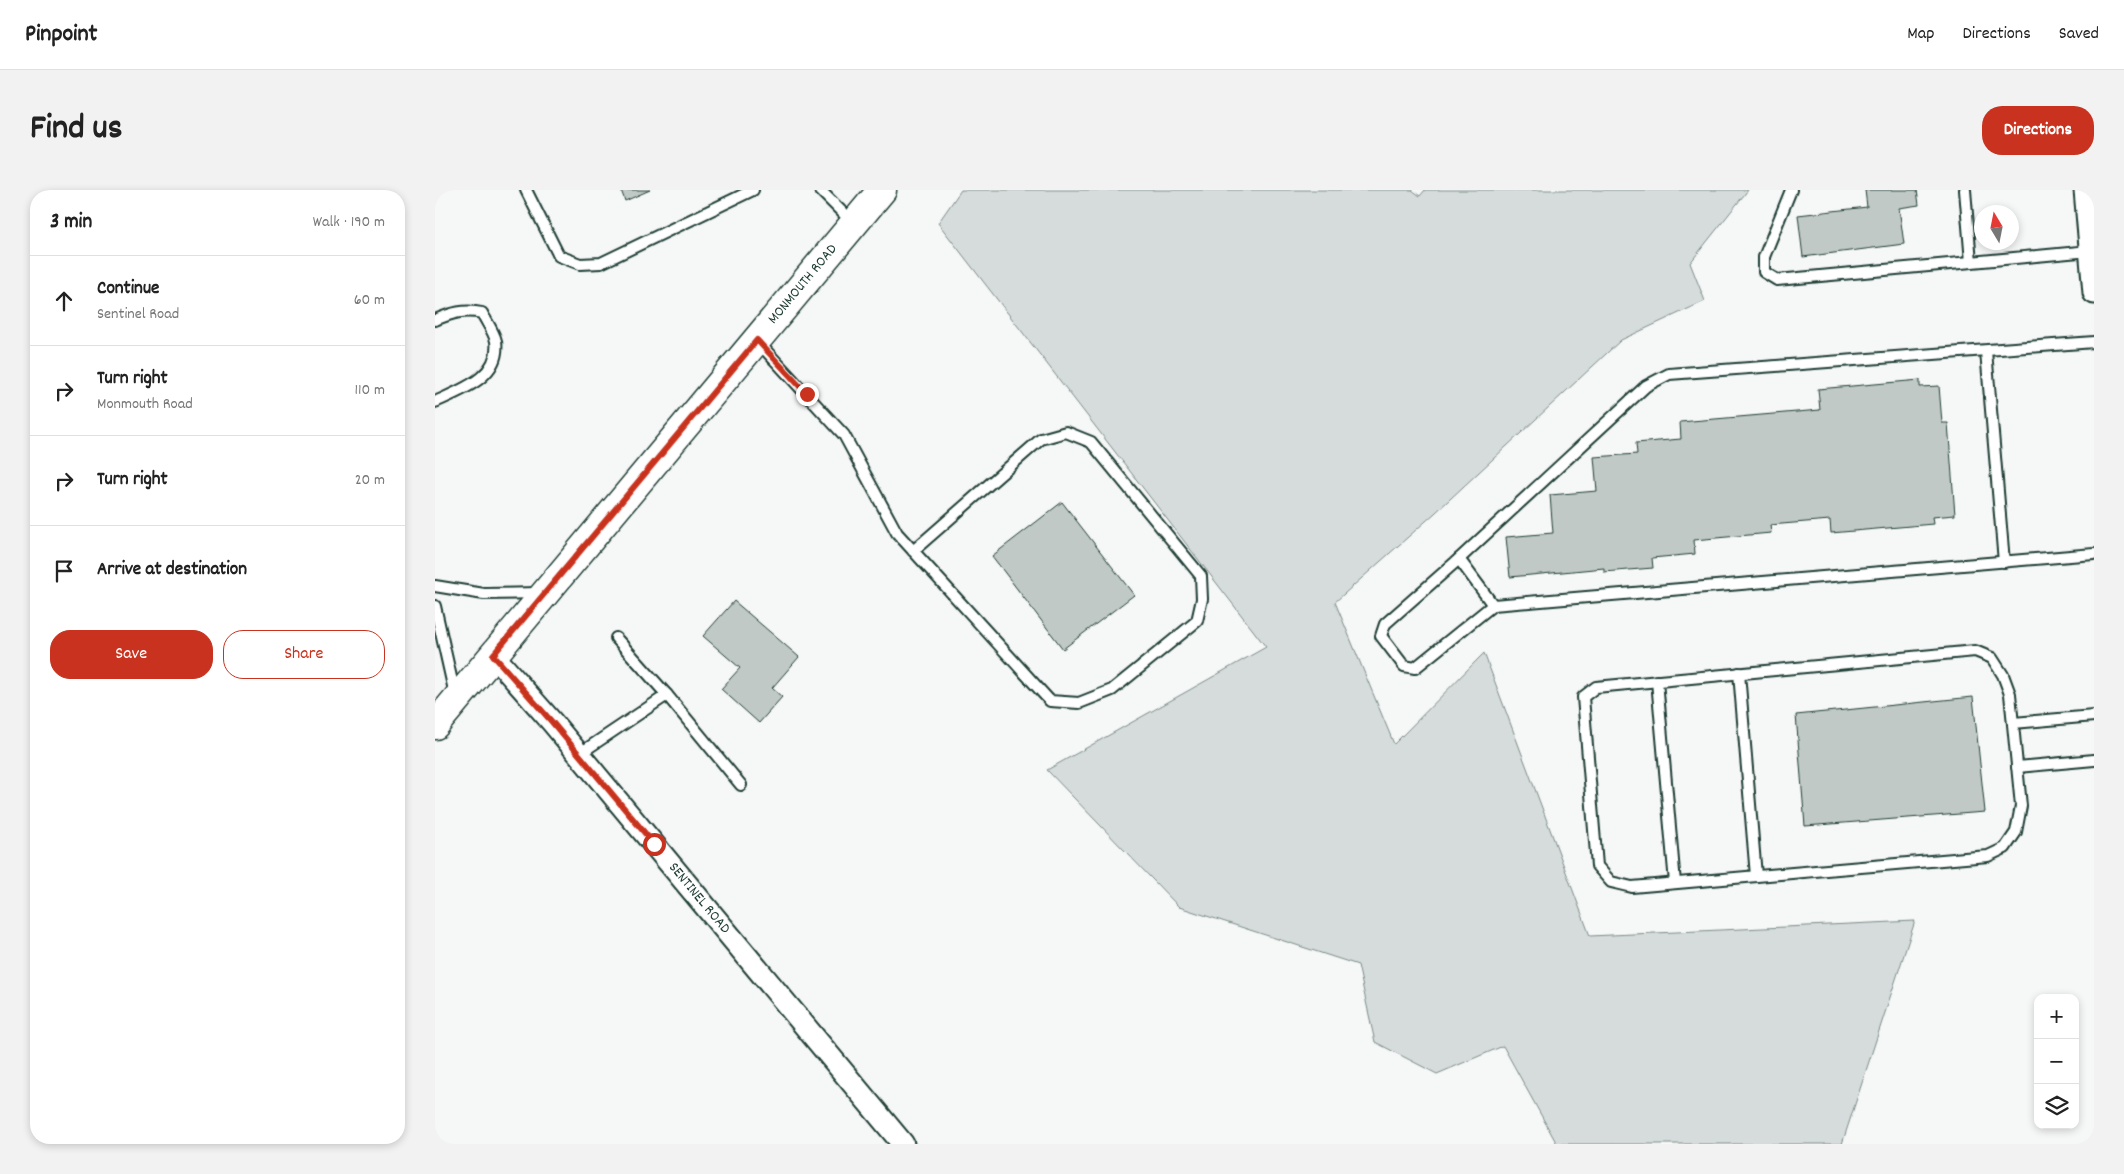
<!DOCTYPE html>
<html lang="en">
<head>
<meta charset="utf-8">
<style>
	body { margin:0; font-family:Dekko,sans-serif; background:#f2f2f2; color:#222 }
	.controls { position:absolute; right:15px; bottom:15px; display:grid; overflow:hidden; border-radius:10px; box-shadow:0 2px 8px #0003 }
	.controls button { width:45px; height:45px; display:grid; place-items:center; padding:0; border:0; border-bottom:1px solid #e0e0e0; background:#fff; color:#222; font:25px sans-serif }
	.compass { position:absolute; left:1539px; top:15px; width:45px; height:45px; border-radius:50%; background:#fff; box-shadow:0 2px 8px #0003; rotate:350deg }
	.stop { position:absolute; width:15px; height:15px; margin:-11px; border:4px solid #c8321e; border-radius:50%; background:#fff }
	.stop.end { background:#c8321e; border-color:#fff; box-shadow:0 1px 5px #0008 }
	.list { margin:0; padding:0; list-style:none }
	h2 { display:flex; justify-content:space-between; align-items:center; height:65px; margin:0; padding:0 20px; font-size:21px }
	h2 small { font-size:16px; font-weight:400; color:#767676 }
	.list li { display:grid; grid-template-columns:32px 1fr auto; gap:15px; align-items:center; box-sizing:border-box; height:90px; padding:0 20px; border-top:1px solid #e0e0e0 }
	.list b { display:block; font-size:19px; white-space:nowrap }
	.list p { margin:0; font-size:16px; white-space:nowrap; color:#767676 }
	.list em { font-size:16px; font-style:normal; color:#767676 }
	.actions { display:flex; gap:10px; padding:15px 20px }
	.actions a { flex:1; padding:11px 0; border:1px solid #c8321e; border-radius:20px; text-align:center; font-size:18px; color:#c8321e }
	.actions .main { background:#c8321e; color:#fff }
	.icon { flex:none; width:28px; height:28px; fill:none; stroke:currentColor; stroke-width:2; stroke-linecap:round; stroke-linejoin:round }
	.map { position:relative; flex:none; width:1659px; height:954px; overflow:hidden; border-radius:20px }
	header { display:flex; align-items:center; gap:30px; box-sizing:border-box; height:70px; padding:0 25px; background:#fff; border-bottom:1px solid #e0e0e0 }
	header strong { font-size:24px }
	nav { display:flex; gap:28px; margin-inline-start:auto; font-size:18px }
	.intro { display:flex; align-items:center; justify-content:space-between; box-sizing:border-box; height:120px; padding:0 30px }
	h1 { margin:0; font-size:35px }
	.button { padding:12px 22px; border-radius:20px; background:#c8321e; color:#fff; font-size:18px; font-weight:700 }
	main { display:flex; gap:30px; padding:0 30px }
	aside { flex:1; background:#fff; border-radius:20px; box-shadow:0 2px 8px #0003 }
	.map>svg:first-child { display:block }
</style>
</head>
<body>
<header>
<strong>Pinpoint</strong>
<nav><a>Map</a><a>Directions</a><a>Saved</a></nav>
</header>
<div class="intro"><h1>Find us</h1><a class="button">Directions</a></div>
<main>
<aside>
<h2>3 min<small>Walk · 190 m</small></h2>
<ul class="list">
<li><svg class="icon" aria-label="ahead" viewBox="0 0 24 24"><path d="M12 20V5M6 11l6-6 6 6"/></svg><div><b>Continue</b><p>Sentinel Road</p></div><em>60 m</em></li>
<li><svg class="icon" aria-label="right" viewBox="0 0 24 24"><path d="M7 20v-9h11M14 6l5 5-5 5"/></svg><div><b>Turn right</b><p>Monmouth Road</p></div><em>110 m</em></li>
<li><svg class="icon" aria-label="right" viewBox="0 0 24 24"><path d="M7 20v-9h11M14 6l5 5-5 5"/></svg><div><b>Turn right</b></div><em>20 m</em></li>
<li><svg class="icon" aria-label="arrive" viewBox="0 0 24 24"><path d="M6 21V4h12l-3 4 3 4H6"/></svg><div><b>Arrive at destination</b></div></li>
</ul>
<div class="actions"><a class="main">Save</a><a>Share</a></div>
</aside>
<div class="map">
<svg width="1659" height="954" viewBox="0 0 1659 954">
	<rect width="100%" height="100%" fill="#f6f7f7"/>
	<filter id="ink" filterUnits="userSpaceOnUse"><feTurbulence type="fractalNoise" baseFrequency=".02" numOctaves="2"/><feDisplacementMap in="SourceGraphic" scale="10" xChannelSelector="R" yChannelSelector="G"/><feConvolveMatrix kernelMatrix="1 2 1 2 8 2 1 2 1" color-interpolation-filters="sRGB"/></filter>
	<g filter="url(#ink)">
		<polygon fill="#d6dcdb" stroke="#7a8c88" points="526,0 977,0 985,6 990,0 1313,0 1255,73 1270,111 1186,150 1000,323 900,412 959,554 1049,463 1155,746 1480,731 1407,954 1122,954 1068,856 1002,884 940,852 923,775 744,717 612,580 831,457 503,33"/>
		<g fill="#c0c9c6" stroke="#1f3d34">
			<polygon points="186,0 215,0 190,11"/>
			<polygon points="1430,0 1482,0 1484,15 1464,18 1469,54 1368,67 1363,25 1432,17"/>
			<polygon points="1485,190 1485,197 1504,196 1507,233 1513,233 1520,325 1497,327 1498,334 1396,343 1395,330 1335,335 1336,343 1259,350 1260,364 1217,368 1218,378 1169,382 1169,378 1075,387 1071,347 1118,343 1115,305 1162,301 1159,267 1202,264 1201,253 1246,249 1245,232 1385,220 1383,199"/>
			<polygon points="627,312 699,405 628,459 557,366"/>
			<polygon points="299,411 364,467 337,498 347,507 324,533 286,499 305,478 268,446"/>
			<polygon points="1538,507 1550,622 1370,636 1361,525"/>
		</g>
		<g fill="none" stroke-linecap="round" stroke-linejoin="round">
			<g stroke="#1f3d34" stroke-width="14">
				<g id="service">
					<polyline points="91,0 124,66 145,74 166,73 318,0"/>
					<polyline points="385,0 418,33"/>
					<polyline points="1356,0 1329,67 1329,82 1342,90 1655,61"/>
					<polyline points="1530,0 1536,72"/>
					<path d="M0,130C17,123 29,119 47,123C51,131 59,142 61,151C66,187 26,200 0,212"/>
					<polyline points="322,151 409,245 462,343 615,511 644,513 677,500 762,431 767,409 766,386 656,252 631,242 606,249 478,361"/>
					<polyline points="1659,152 1234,184 1211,196 1024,369 950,434 946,446 969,476 980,478 1058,415 1659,364"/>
					<polyline points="1551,161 1569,372"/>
					<polyline points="1024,369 1058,415"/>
					<polyline points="0,396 49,404 105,403"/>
					<polyline points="0,416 20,505"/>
					<polyline points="181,448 232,505"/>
					<polygon points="1540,461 1557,468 1568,485 1575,504 1586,616 1581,642 1570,658 1553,666 1197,697 1176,692 1162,676 1148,507 1161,497"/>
					<polyline points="1304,483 1321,686"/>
					<polyline points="1222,491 1240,693"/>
					<polyline points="1578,533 1659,526"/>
					<polyline points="144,564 232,505 306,595"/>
					<polyline points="1582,577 1659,570"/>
				</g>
			</g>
			<g stroke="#1f3d34" stroke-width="25">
				<g id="minor">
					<polyline points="1650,0 1659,103"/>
					<path id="s1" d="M58,465L117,532L468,954"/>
				</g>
			</g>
			<g stroke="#1f3d34" stroke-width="31">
				<g id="primary">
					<path id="s2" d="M0,535L447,0"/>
				</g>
			</g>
			<use href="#service" stroke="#fff" stroke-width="10"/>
			<use href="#minor" stroke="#fff" stroke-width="21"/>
			<use href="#primary" stroke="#fff" stroke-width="28"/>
		</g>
	</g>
	<g fill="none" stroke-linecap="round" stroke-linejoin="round" filter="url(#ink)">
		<polyline stroke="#c8321e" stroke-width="6" points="219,654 117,532 58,465 322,150 372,204"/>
	</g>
	<g text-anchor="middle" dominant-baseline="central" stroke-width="4.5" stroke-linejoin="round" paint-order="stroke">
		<g font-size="15" fill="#1f3d34" stroke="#fff">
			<text stroke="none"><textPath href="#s2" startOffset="574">MONMOUTH ROAD</textPath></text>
			<text stroke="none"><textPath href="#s1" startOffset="319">SENTINEL ROAD</textPath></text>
		</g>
	</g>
</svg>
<div class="controls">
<button>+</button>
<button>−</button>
<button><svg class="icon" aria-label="layers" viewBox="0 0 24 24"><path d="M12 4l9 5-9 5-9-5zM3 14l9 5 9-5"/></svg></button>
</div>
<svg class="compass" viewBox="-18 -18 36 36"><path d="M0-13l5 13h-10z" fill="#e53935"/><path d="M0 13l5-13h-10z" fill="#767676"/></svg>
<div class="stop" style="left:219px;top:654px"></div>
<div class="stop end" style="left:372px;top:204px"></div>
</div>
</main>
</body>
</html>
